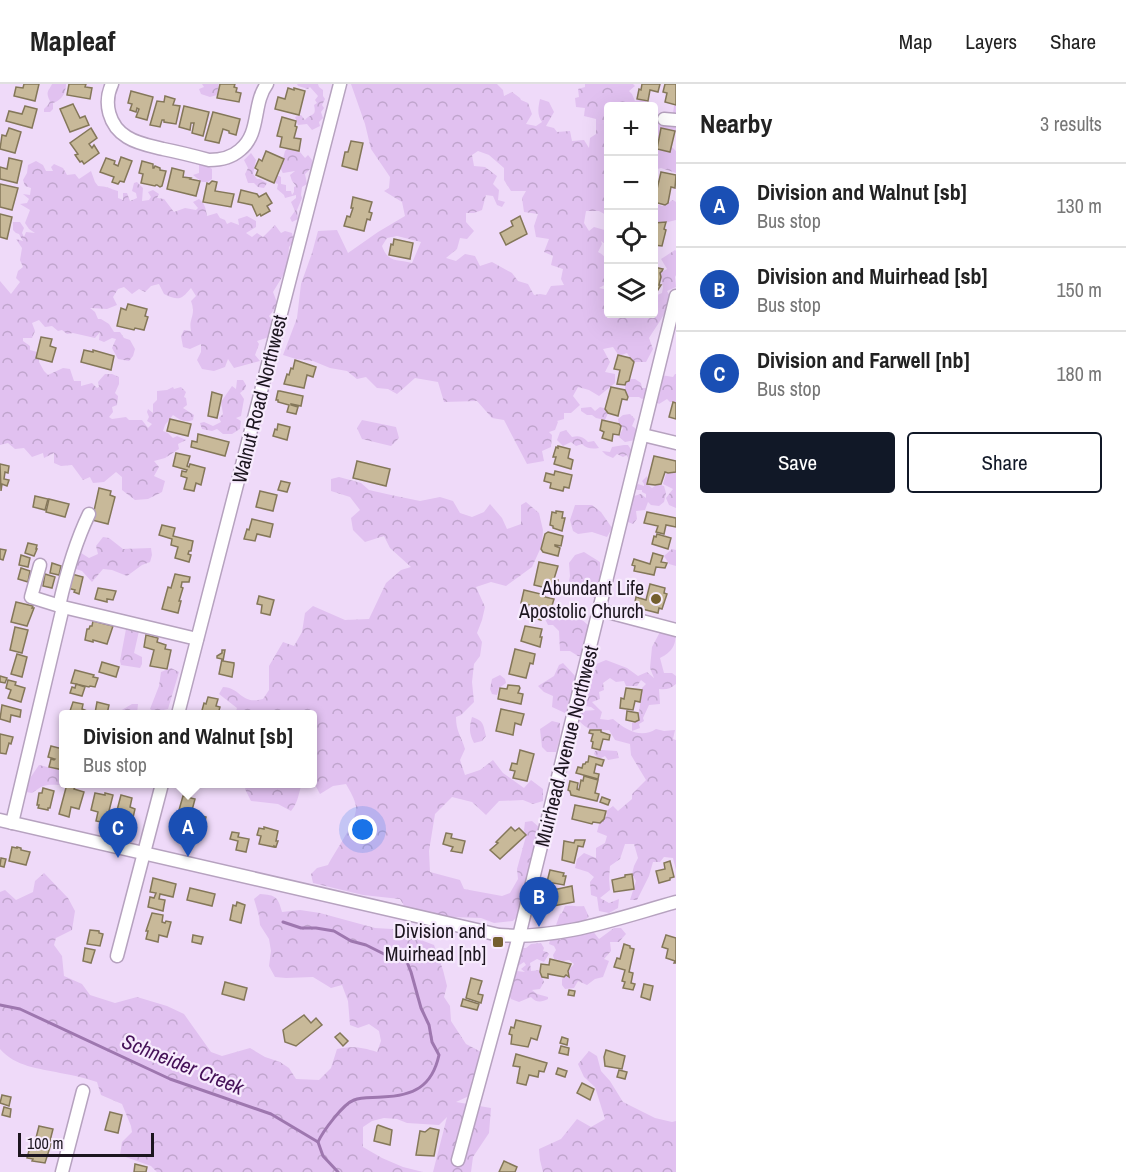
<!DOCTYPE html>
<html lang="en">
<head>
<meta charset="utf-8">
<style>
	body { margin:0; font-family:"Archivo Narrow",sans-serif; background:#f2f2f2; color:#222 }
	.controls { position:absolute; right:18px; top:18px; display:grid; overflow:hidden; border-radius:6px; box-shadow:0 6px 24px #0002 }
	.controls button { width:54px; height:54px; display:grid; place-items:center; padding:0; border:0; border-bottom:2px solid #e0e0e0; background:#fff; color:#222; font:30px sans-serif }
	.scale { position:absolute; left:18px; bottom:15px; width:136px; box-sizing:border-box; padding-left:6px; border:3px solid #1c151f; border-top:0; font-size:16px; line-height:21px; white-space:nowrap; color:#1c151f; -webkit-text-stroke:4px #f7ebfd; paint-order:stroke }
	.you { position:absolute; left:363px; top:746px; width:21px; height:21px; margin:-15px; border:4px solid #fff; border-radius:50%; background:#1a73e8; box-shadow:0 0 0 9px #1a73e833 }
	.badge { display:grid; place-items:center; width:39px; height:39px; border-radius:50%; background:#111827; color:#fff; font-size:20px; font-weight:700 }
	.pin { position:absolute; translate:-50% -50px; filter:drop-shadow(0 2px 3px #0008) }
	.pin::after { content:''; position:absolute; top:32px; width:21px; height:18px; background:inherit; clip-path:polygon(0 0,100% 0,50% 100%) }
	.popup { position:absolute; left:59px; top:626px; width:258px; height:78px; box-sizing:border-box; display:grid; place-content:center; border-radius:6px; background:#fff; filter:drop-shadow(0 2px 4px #0005); font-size:20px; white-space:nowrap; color:#767676 }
	.popup b { font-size:22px; color:#222 }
	.popup::after { content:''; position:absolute; left:50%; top:100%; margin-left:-12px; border:12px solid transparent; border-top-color:#fff }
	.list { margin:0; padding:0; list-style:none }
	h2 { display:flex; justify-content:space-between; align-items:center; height:78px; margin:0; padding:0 24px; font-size:26px }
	h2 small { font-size:20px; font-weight:400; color:#767676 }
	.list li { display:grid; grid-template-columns:39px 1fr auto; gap:18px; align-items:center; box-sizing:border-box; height:84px; padding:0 24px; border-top:2px solid #e0e0e0 }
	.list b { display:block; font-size:22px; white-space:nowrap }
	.list p { margin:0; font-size:20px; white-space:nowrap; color:#767676 }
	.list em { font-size:20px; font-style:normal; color:#767676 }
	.actions { display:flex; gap:12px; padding:18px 24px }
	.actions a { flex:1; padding:14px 0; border:2px solid #111827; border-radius:6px; text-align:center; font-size:21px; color:#111827 }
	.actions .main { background:#111827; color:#fff }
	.icon { flex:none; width:33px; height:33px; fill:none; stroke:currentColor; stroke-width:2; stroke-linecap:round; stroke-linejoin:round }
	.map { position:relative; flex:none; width:676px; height:1088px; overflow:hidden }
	header { display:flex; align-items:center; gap:36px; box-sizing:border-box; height:84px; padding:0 30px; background:#fff; border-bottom:2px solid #e0e0e0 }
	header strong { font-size:28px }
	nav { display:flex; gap:33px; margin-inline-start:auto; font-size:21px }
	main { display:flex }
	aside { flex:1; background:#fff }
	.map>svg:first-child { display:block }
</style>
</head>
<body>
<header>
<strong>Mapleaf</strong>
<nav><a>Map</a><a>Layers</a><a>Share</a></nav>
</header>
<main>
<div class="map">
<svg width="676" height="1088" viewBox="0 0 676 1088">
	<defs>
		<pattern id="forest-crowns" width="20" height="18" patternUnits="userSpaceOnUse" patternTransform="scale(1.5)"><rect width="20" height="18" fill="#e1c1f0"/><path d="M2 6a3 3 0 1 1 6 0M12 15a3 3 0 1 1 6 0" fill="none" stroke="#c0a5cd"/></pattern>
	</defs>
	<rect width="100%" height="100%" fill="#efdaf9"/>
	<g fill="url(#forest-crowns)" fill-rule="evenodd">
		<path d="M52,0H66C66,9 62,16 53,19V25L50,28H44V25L48,21L50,17C45,7 49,7 52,0Z"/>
		<polygon points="202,0 219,0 217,11 210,13 201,10 199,5 204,3"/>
		<path d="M297,0H318L319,3L323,6V12L325,15L322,21L324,24L321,28L323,34L319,38L320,42L312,46L307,40L298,41L295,33L301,31L305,36C311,29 317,33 314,21L317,19L315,16L318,12L310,3L308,5L298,2Z"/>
		<path d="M351,0H497L503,6L504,12L512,8L520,14L521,16L528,19L532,30L526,40L536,42L542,38C537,31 538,24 540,15L549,18L554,28L546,42L554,44L557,48L570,47L572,57L584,56L589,64L590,54L596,50V35L584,32L585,24L576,23L575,14L579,13L578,5L585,3V0H633L635,2L629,7L632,10L635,17L644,15L649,22H608V132L599,127H586L584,139L589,147L594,143L608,147V162L601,157L602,160L598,168C611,174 608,187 608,199L599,204L608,206V230H654V215L655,212L662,209L663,203L660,189L667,185L661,175L675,166L676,167V191L675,193L676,203L667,207L672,215C666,229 657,241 649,254L653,265L646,278H633L627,269L619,272L613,263L603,265L610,278L605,288L615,290V299L599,312L589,306L578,303L573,312L580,321L571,329H564V335L557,337L558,338L555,346L549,348L552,351L551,363L542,367L544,377L527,380L504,336L492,334L477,317L444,318L438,298L415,294L397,310L388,305L377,304L366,293L357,295L347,287L330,284L313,277L296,275L283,271L297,234L301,200L312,169L318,147L337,146L348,169L378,148L405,132L402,118L384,107L389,104L390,93L371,65L365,40ZM478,67L489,71L504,84V96L511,107H526L522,114L524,128L538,130L534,142L536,153L549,155L544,168L553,172L551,181L563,185L561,195L564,201L551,202L546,211L540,210L534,211L528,200L518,197L512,189L492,178L480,182L475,172L465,170L456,177L446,174L457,165L460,154L467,155L474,147L466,138V129H474L482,126L486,111L493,112L497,121L502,123L505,118L498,116L499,106L493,100L497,92L485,83L474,82L472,71ZM397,152L421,158L412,179C397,175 388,179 382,162L387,154Z"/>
		<polygon points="676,21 676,48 673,48 663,56 654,53 654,37 661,39 660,33 662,28 668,31 673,29 674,22"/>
		<polygon points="661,59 670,61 676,67 676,89 661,84 654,86 654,60"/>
		<polygon points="289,63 300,68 305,74 308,71 312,76 312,83 305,90 307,100 302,103 301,111 302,114 297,126 298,135 292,138 290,134 295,127 291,118 296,114 296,111 285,114 284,111 277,105 278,100 273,98 273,95 277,91 281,93 281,100 286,101 286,107 291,107 292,111 294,108 294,103 296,102 292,97 290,91 295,87 283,89 279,81 283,75 285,67"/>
		<polygon points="251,69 256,76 253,90 257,95 260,95 267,99 264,104 258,103 254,99 248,99 245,90 248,84 244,76"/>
		<path d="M36,77L43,81L46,87H53L51,83L54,80L63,84L67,91L75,90L79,95L91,87L95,98L98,102C106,102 111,105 118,107V114L123,116V109H127L130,117L137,114L136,109L132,107L134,99L137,98L143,104L142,117L149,116L151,113L148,108L153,106L159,110L157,114L164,115L174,128L185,124L196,126L198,124L193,118L199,115C205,119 206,126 207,132L217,129L220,134L225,136L227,140L231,138L239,141L238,135L247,132L256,137V143L246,149L252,153L257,149L263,153L275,141L281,149L285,147L292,149L294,157L289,163L287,185L273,208L278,221L269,232L274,241L272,252L257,257L259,260L255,271L260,277L234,284L228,275L225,283L214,287L202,285L197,276L201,268V260L190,265L183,263L181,252L184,246L191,247C189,237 193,234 193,226C193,223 192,220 191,217L196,212L191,204C181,216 179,217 164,210L159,200L151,202L145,208L139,205L132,210L124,203L118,205L113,213L117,221L107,225L90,224L95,228L98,235H101L109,240L114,248H120L124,254L130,256L135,265L133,272L129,277L118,275L112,264L116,255L112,254L104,258L99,256L100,248L95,254L73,249L67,250L62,246L58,247L52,242L45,243L39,236L32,239L35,247L32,254H23V257L30,262V266L37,268L39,275V278L44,287L48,291L63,284L70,285L74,297H81V302L92,299L97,304L99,303L98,298L105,290H112L119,293V300L115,309L118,312L117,321L112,323L113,328L109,333L112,335L126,333L129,336H142L148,344L152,340L147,337L149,333L147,328L148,325L153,329V320L157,316V307L167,306L173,303L174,305L181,303L186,308L184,313L186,314L187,321L183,324L194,331L193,336C185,339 180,336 173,331L165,341L163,347L168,349L173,354L177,352L186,356L178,360L179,365L165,374L154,377L159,383L154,392L165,397L162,408L148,415L135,416L122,406V393L116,388L104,398L93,399L90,393L83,396L72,381L61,382L54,379V369L44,374L43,369L32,373L24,364L15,365L8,359L0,361V197L11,210L20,198L16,194L18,187L23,183L20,176L22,164L16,155L23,157L19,150L16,149L13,146V138H20L24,144L22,149L24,153L26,148L35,149L29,145L25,139L30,126L20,120L27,119L29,115L23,110L30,111L31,104L25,102L23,96L27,89L28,81Z"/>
		<polygon points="199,81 207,81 212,85 212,95 208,98 202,98 193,91 199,89"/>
		<polygon points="673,116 676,118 676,136 664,139 654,139 654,119 662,122"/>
		<polygon points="675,290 676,290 676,318 670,318 667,315 659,320 655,317 661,291 673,293"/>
		<path d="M631,295H635L641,299L642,304H647L649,308L647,313L642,315L639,313H628C624,305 623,300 631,295Z"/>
		<polygon points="237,296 243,296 246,301 245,305 240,309 244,315 241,332 236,334 241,337 240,345 232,350 223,350 217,345 212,347 202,345 200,339 204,338 213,342 221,338 219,334 223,330 221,318 232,302 236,305"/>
		<polygon points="591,323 595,327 600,323 607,325 608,329 605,336 596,334 592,331 587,331 581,327 581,324"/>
		<polygon points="630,330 635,335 632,342 635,344 637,348 635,356 625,358 619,353 623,344 619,341 618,335 623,331"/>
		<polygon points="362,336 396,343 399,354 391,362 362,355 357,344"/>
		<path d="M566,346L572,353C580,351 583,353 588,358L594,357L599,364C592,365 587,365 582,360L576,362L571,358L563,362L557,356L560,348Z"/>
		<polygon points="624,361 628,361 632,367 636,368 635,375 629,376 627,371 623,373 617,370 613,374 606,371 602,367 610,368 612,363"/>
		<polygon points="674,387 676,388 676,424 669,421 666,414 673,405 663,400 666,390"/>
		<polygon points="647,392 648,395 647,400 652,404 658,400 664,402 666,409 664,418 659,422 651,421 648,418 645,426 636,427 637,435 633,440 628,438 626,431 631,425 630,417 634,412 641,410 646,414 646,410 642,408 642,406 637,406 635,404 638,400 644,402 644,400 642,397"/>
		<path d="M339,393L361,399L369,406L391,411L420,417L440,413L453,417L460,429L472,433L484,428L490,420L502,434L507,445L521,440V421L526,418L539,429L543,446L542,461L532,483L506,502L491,498L476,503L485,523L482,536L477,549L482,558L480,572L474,580L472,598L474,618L461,631L456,633C456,648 461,651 465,665L460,676L465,691L480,686L493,676L503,689L524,704L531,696L543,705V717L533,720L523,716L499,717L486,731L472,718L452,713L435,730L429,767L430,788L460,796L464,805L502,812L510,809L518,795L517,785L526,752L524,746L525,738L532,737L540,744L523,826L513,837L494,839L481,834L453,833L406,825L400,815L363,811L313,799L311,790L317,784L328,781C335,767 357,738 356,723C355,715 350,707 346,700L333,702L320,710L313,697L312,630H235L237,624L219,610L223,603C242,604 240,621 263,615L269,606V582L283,558L294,562L302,548L305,529L313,522L345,536L369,535L386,499L401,486L411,483L390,464L384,452L365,458L353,446L351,434L360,426L350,413L331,407V395Z"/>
		<polygon points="575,421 592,421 601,428 612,444 607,453 592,448 578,450 573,447 570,436"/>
		<polygon points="103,453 109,454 123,465 151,464 152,471 150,478 142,481 127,492 112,486 103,485 92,498 82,487 73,484 78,467 89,474 98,470 96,462"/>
		<polygon points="672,465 676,466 676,482 669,480 664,472"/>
		<polygon points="584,468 600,478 600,486 604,490 600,504 594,514 581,508 567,507 570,492 569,479 575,471"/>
		<path d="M549,529L556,532C572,526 579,532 590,543L584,573L578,572L570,567H560L559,547L553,541H548L545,535Z"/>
		<path d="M676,541C676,558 676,566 660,574L664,589H672L676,592V600C670,605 666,606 659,605L660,620L649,621L643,634L644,637L639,640L640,644L632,647V639L639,636C638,625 642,615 642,604L646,600L641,596L637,602H626L624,597L616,598L610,594L603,599L604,606L599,608L600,615L592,618L602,628L600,635L608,636L613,635C626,646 641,655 656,645L664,647L675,646L673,655L676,656V786L673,774L664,773L660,778H653L649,792L637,816H630L636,797L632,790L634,782L638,774L634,760H625L620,775L610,782L609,795L610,806L600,814L609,819L619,815L618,824L609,829L599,827L597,813L591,811L590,798L594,793L588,788L575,784L577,775L584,769L596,774V764L605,759L607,752L597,748L599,740L607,731L605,728L613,722L618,727L632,715V710L646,696L631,671L630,660L615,656L609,646C592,647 587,647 576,633L584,627L595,626L591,623L581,621L585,610H589L587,600L596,585L594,581L606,576L627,584L638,592L647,588L654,594L650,584L652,563L660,548H667Z"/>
		<polygon points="134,543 139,547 134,569 142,573 142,580 140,584 121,581 120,577 126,545"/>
		<polygon points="563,579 577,594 574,598 571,619 565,629 552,623 553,612 544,608 538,602 554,592 559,581"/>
		<polygon points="171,584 179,588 168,625 155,628 150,625 159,602 161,588"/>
		<polygon points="500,591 505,595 506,599 499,604 497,611 492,610 490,605 492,595"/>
		<polygon points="132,620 138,620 137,630 120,630 120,627"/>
		<path d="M472,633C484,637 483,640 486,652L482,657L474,659C469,649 469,644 472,633Z"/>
		<polygon points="552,637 560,639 560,653 556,668 547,668 542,663 540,645"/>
		<polygon points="601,666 617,667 619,674 608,676 605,672 599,675 594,670 595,667"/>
		<path d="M39,681L60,686L62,696L60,701C44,700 44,701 32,709L26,708L28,697Z"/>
		<path d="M248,700H302C298,710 299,717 291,727L278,720L251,717L245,705Z"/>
		<path d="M44,789L68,814L75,827L72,846L56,854L54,861L62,872L64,892L82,900L90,911L115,919L137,913L167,922L184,930L211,968L222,972L250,964L265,973L280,978L289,984L296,995L319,996L331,984L337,965C353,962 361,963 377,968L381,957L379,947L369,940L358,944L350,941L348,917L342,901L331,904L313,893L286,894L275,893L269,882L271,867L269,855L260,841L259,832L254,815L260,810C276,811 278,813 282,828L300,826L320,829L375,844L392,845L434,861L443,886L447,902L444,913L450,922L451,937L466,960L481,968L480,981L472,995L469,1012L456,1018L491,1024L489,1049L473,1073L471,1088H433L447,1033L439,1041L407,1039L397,1035L384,1034L372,1037L363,1043V1063L382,1074L403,1083L423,1088H157L151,1082L120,1071L122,1058L132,1048L131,1042L122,1020L101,1011L97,998C85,994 73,991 60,989C38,984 16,983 0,965V808L5,806L16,816L33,808L35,797Z"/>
		<path d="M565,822C572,821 577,823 584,822L589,833L581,839L592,846L599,855L614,844H621L626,850L619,858H610L611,867L604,875L609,877L603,893L595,895L587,901L578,897L574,904L565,905L562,901V895L566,891L569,892L568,887L574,880L569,876L563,877L554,875L553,871L556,866L554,862L549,860L550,856L555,854L561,856L564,845L556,841L560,830L562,829Z"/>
		<path d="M541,859L544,864L543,867L547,868L549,870L544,878L537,875L530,879L531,887L539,886L544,898L540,905L532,906L537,910L548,913V915C542,918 536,919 531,913L519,918L511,915L507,907L510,897L514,894L517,887L525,888L521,885L526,881L524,878L518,882L514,881L522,864H526L531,860Z"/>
		<polygon points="589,967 597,972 601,987 610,997 623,1018 655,1034 672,1038 676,1037 676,1088 543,1088 540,1076 539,1065 561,1055 577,1035 591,1043 605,1035 595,1003 584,993 578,980"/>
	</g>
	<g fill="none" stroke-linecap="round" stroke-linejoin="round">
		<g stroke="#9e77af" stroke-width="3">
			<path d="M283,838L301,844H316L334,847L351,857L366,861L390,873L407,878L411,888L421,924L429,941L432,958L439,971C432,1003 413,1012 382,1013C373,1014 362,1013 354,1016C343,1020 323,1047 318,1058"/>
			<polyline points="0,921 20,925 170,995 271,1030 318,1058 323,1072 338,1088"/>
		</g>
	</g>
	<g fill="#c8b999" stroke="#847759" stroke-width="1.5">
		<polygon points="24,0 39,0 35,17 14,12 16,3 23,4"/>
		<polygon points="69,0 86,0 85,3 92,4 90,15 67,11"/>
		<polygon points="220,0 235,0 234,3 237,4 236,8 241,9 239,18 217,14"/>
		<polygon points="642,0 660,0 658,8 650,6 648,17 637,15 639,5 641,6"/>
		<polygon points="665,0 676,0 676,21 665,18 667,9 663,8"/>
		<polygon points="288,4 294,6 294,4 305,7 299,31 275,25 278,13 285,15"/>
		<polygon points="131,7 153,13 147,36 136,33 139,25 137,24 136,28 130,26 132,20 128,19"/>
		<polygon points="165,12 175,15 173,21 180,22 176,40 164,38 164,36 162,36 160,43 150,41 157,17 164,18"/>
		<polygon points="73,20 80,34 85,32 89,41 70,48 60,25"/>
		<polygon points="25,22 37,25 32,44 6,37 9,27 22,30"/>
		<polygon points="184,22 209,28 203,52 192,49 194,39 191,39 190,46 179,43"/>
		<polygon points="213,28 240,35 236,51 229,49 229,47 223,45 219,59 205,56"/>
		<polygon points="282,33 296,37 295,42 297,43 294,54 301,55 299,67 280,63 282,53 277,52"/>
		<polygon points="9,44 21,48 15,69 0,65 2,51 6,52"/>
		<polygon points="91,44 97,54 89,60 92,64 94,61 99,69 84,80 82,77 80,78 75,71 78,70 70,59"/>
		<polygon points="661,44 675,47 670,68 657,65"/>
		<polygon points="351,57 363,59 357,86 342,82 345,68 348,68"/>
		<polygon points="266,67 284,75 274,99 256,91 258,86 255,84 259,75 262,77"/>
		<polygon points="121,73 132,77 124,98 120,97 118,100 112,98 114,93 100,88 106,74 115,77 114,80 118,82"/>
		<polygon points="9,74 22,77 17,99 0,95 0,83 7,85"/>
		<polygon points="142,77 153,80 153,84 154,84 155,82 160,84 160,86 166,87 162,102 160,103 157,101 156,101 155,102 141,99 143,90 139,89"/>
		<polygon points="172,84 184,87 183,93 191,94 190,95 200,97 196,112 167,105"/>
		<polygon points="661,88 676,91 675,104 671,103 668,119 665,121 654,118"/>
		<polygon points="212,97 217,98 215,107 234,110 231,123 203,118 207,99 209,100"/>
		<polygon points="0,100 18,104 12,126 0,123"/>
		<polygon points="241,106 257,110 259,113 266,109 272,119 267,122 270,127 261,132 260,130 257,132 252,121 238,118"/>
		<polygon points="353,113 372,118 369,128 372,129 370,136 367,135 364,147 344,142 347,132 350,133 353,124 351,124"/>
		<polygon points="0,130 12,133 7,155 0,153"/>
		<polygon points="520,132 527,150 506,161 500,149 513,142 511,137"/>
		<polygon points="666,138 664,145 666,146 662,162 654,161 654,139"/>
		<polygon points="394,155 413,159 410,175 389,171 391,160 393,161"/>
		<polygon points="654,183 663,185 662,187 660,189 661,193 659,201 661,201 656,209 654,209"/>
		<polygon points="128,220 147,225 145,232 148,233 144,246 135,244 134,246 117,242 121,224 126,226"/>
		<polygon points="41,253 52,255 50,262 56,264 52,278 36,274"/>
		<polygon points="84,266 93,268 93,266 114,272 111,286 81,278"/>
		<polygon points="618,271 630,274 634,278 629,297 626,298 625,301 617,300 620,286 614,285"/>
		<polygon points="295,276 316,283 313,293 307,291 304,304 284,300 287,290 289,291 291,284 293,285"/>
		<polygon points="611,303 625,306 628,313 627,316 622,315 618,332 608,329 605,325"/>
		<polygon points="278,307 280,307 303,312 301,322 291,320 291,321 298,323 296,330 287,328 289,321 278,318 278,316 276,316"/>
		<polygon points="212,308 222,311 217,334 208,332"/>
		<polygon points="673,318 676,319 676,335 669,333"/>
		<polygon points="170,335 191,340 188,352 167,347"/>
		<polygon points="602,336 619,340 621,342 619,351 613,350 612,357 602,354 604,348 600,346"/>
		<polygon points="278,340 290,343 287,356 273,352 275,345 277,346"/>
		<polygon points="198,350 229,358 225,372 191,363 192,357 197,358"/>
		<polygon points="558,362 570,365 568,374 573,376 571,385 554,380 556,373 553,373 556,363 558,364"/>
		<polygon points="176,369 190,372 187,382 189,383 190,380 205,384 201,401 196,399 194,407 184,405 187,394 181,392 182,387 186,388 187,386 173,382"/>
		<polygon points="654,372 676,377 676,388 668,389 665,388 661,400 655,401 647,400"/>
		<polygon points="357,377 390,385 386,402 353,394"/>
		<polygon points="0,380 9,382 8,389 5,388 4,395 9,396 7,402 2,400 1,407"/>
		<polygon points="555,387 572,391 569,404 564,403 563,407 550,404 551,399 544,397 546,389 554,391"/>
		<polygon points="281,397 290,399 287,408 278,406"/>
		<polygon points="99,404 111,407 110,411 115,413 108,440 92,436"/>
		<polygon points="260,407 277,411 273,427 256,423"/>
		<polygon points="35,412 48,415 45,426 33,423"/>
		<polygon points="49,415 69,420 65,433 46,428"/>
		<polygon points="556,427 563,428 562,434 565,434 562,447 553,444 553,442 550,441 552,428 556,429"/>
		<polygon points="647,428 676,434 676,443 666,441 664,450 656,448 658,442 644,439"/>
		<polygon points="252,435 273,440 270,453 257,450 255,457 244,455 247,445 249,446"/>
		<polygon points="162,441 175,444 173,452 193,457 191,467 189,467 188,470 191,471 189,478 175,474 178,463 171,461 172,455 159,451"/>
		<polygon points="548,448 563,452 561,462 555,461 555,462 560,464 558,472 543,468 541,465 545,450"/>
		<polygon points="657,450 671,454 668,465 652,460 654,452 656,453"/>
		<polygon points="28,459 37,461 36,465 37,465 34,472 25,469"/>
		<polygon points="0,465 6,466 3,476 0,475"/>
		<polygon points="653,469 663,472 661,478 667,479 665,484 656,483 654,491 634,487 635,482 632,481 634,475 650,480"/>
		<polygon points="21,471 30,474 28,483 19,481"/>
		<polygon points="539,478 558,482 554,495 558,496 555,506 534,501"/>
		<polygon points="52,479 61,482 59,491 50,489"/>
		<polygon points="21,484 30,487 28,498 18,495"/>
		<polygon points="68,489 83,493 79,510 74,508 75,506 64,503"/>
		<polygon points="45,490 55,493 52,504 43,502"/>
		<polygon points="175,490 190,493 189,498 182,498 181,503 183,504 179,517 181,517 178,529 162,525 168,503 171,504"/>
		<polygon points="650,500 665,504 664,509 667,510 662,525 659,524 658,529 634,523 636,513 646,516"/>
		<polygon points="98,504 116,507 113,516 107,515 107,518 95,515"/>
		<polygon points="524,506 545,511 545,513 554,515 551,525 542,523 541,528 543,529 541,536 526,532 529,521 521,519"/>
		<polygon points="259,512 274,516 270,531 261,529 262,521 257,520"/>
		<polygon points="16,518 33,522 32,524 34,524 27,542 11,538"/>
		<polygon points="93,537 113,542 107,560 93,556 93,558 85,556 87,545 89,545 90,542 92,542"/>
		<polygon points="525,542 542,545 540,553 542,553 540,563 521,557"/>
		<polygon points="15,543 28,546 22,569 10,566"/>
		<polygon points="146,551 158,554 157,558 166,561 165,565 171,566 167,585 150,582 154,566 144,563"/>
		<polygon points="515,565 535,570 533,580 530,579 526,594 509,590"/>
		<polygon points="222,566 225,566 223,577 234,579 234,581 232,593 219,590 222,575 217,574 217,572 222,569"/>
		<polygon points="17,570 27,573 22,593 11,590"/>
		<polygon points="102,578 119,583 116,593 99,588"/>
		<polygon points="75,586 94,591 93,593 98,594 95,603 90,602 89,603 71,599"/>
		<polygon points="0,592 7,594 5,599 0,598"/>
		<polygon points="8,596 16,598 15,601 25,604 21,618 8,614 11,606 6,604"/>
		<polygon points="76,600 85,603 82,612 70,609 72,603 75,604"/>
		<polygon points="508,601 519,602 520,604 518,609 523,610 521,620 498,615 500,604 507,605"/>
		<polygon points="626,604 642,606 640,618 635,617 633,626 620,624 621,614 624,615"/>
		<polygon points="208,613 218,615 216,622 220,623 218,630 201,630 204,619 206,620"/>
		<polygon points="73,618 83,620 82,625 87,627 86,630 69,630"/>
		<polygon points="97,618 109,621 107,630 95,629"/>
		<polygon points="2,621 21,626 20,633 11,631 10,638 0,635"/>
		<polygon points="501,625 524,630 521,641 515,639 513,651 496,647"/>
		<polygon points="627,627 638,629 639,636 635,638 626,636"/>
		<polygon points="590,646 601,646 601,648 610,651 609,656 603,655 600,666 592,664 593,658 591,657 593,650 589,649"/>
		<polygon points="0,650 13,653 11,660 9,659 6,670 0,669"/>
		<polygon points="51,662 63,665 63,686 49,683 51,675 54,676 55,675 48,673"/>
		<polygon points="520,666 534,670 527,697 513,694 515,687 510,686 512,679 517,680"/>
		<polygon points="589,672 604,676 602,682 596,680 594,689 599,690 598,695 576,689 578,683 582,684 583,680 585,680 586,678 588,678"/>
		<polygon points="584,692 598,696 595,709 599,710 597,717 571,711 570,707 568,706 570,697 578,699 577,705 579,706 581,696 583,697"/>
		<polygon points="67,700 75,702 74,705 84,708 79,725 71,723 69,733 59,730"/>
		<polygon points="43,704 54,707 50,724 48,724 48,726 38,724 39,721 37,721 39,709 42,709"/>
		<polygon points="95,709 105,711 105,709 113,711 106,739 96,737 98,728 91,726"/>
		<polygon points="121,711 132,714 130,723 135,725 132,738 115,734"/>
		<polygon points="183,712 195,715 191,730 179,726"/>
		<polygon points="602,713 610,716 608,721 600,718"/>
		<polygon points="575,721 606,727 604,735 600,739 593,738 592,740 572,735"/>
		<polygon points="195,730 206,733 201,754 177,747 181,734 192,737"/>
		<polygon points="264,743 278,747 276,757 278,757 276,763 274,762 274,763 259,760 261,752 257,751 259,744 264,745"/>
		<polygon points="511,743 515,747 519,744 526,751 500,775 490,766 498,759 496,758"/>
		<polygon points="232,748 239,749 238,753 249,755 246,768 236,766 238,757 230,755"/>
		<polygon points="446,749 452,750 451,754 465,757 462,769 451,767 453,763 443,760"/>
		<polygon points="575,756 585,756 583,763 578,762 574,779 562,776 564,757 574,759"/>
		<polygon points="12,763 17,764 17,763 21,764 21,766 30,768 26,781 9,777"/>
		<polygon points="1,774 6,775 4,783 0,782"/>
		<polygon points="670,777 674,793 670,794 670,796 659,799 656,787 665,785 664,779"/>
		<polygon points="550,786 564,789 563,792 566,792 564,801 547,798"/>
		<polygon points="632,790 634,805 614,808 612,796 625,793 625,791"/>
		<polygon points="153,794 176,800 173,813 160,810 159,815 165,816 163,827 148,823 150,813 154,814 156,809 150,808"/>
		<polygon points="572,802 574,818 553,822 553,818 541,821 540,812 543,811 543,808"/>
		<polygon points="190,804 215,810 212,822 187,816"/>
		<polygon points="237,818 245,821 241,839 230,836 233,821 236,822"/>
		<polygon points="152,829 163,831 162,838 165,839 166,837 171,838 167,853 159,851 158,858 146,855 148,847 146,847"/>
		<polygon points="90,846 99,847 99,849 103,850 100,862 87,860"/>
		<polygon points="193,851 203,853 201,860 192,858"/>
		<polygon points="666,851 676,854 676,879 674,879 675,877 666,874 668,865 662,863"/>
		<polygon points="624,860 630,862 630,864 634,865 629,888 633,889 631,899 635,900 633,906 623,904 625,898 622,897 625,886 614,883 617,874 620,875"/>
		<polygon points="85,864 95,866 91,879 83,877"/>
		<polygon points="550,875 571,880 568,887 569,893 566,891 564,893 548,890 548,894 542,893 540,888 541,880 549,881"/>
		<polygon points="471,894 482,897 478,910 483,911 481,919 466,914"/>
		<polygon points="225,898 247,904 244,916 222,910"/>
		<polygon points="644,900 653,902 650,916 641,913"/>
		<polygon points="569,906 575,907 574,912 568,911"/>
		<polygon points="463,915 479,920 477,926 461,922"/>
		<polygon points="304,931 311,939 316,934 322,941 296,962 285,958 283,946"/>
		<polygon points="516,936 541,942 537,956 531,954 528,963 511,960 512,951 509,950 511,943 514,944"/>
		<polygon points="340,949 348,957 343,962 335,953"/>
		<polygon points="562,953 568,955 567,961 560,959"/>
		<polygon points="561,962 569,964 568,971 559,969"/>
		<polygon points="606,966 625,972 622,985 605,982 604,973"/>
		<polygon points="516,970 547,979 544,988 539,987 538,993 529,991 526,1001 517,999 520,983 513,982"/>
		<polygon points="558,984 567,987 565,993 556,990"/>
		<polygon points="619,986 627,988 625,995 617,993"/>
		<polygon points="582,999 594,1005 590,1016 577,1009"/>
		<polygon points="2,1011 11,1013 9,1022 0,1019"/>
		<polygon points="4,1023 11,1025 10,1033 2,1031"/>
		<polygon points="110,1028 122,1031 118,1049 105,1046"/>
		<polygon points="378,1041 392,1046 390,1061 374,1057 377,1042"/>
		<polygon points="39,1042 53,1045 50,1057 48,1056 48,1060 51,1060 45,1079 32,1077 33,1075 27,1074 30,1063 37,1065 39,1055 36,1054"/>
		<polygon points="430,1044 439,1046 434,1072 416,1071 420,1047 425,1048"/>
		<polygon points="504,1077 517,1083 515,1088 499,1088"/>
		<polygon points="135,1080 147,1083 146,1088 134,1088"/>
	</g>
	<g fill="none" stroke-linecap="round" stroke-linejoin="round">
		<g stroke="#b6a2bf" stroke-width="15">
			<g id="minor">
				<path d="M112,0C103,19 109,42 127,53C138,60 151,62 163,65C178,68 194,72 209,76C221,76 231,74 240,66C261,49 252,20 267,0"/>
				<polyline points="664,35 676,36"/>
				<polyline points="643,351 676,359"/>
				<polyline points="40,481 31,513 63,523 197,555"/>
				<path d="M59,522C66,491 75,459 89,430"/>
				<polyline points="600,526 676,546"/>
				<polyline points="178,630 340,0"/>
				<path d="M0,736L499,851C560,856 618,834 676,818"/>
				<polyline points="12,739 63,523"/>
				<polyline points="117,872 162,700"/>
				<polyline points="458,1076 519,852 676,212"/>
				<polyline points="62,1088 83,1007"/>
			</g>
		</g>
		<use href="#minor" stroke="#fff" stroke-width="12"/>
	</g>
	<g fill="#745f2e" stroke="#f7ebfd" stroke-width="2">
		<circle cx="656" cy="515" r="6"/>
		<rect x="492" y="852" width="12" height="12" rx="3"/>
	</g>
	<g text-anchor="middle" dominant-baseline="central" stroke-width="4.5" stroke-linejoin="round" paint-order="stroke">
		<g font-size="20" fill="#1c151f" stroke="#f7ebfd">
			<text transform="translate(259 315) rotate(-76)">Walnut Road Northwest</text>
			<text transform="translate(566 662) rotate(-76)">Muirhead Avenue Northwest</text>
		</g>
		<g font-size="20" fill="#1c151f" stroke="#f7ebfd" text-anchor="end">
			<text x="644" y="503">Abundant Life<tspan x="644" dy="23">Apostolic Church</tspan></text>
			<text x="486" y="846">Division and<tspan x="486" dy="23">Muirhead [nb]</tspan></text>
		</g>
		<g font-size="21" font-style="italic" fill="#441057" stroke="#f7ebfd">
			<text transform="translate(183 980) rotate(22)">Schneider Creek</text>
		</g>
	</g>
</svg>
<div class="controls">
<button>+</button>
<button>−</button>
<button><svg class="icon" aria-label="locate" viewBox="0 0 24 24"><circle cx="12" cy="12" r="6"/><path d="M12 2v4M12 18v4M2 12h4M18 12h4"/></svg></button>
<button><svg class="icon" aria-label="layers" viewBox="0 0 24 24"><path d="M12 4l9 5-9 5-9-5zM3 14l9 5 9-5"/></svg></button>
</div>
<div class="scale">100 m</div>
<div class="you"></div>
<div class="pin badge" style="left:188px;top:773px;background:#1a4fb4">A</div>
<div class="popup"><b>Division and Walnut [sb]</b>Bus stop</div>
<div class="pin badge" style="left:539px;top:843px;background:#1a4fb4">B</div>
<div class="pin badge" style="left:118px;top:774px;background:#1a4fb4">C</div>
</div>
<aside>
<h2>Nearby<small>3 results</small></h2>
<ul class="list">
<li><span class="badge" style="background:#1a4fb4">A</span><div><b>Division and Walnut [sb]</b><p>Bus stop</p></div><em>130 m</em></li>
<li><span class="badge" style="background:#1a4fb4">B</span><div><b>Division and Muirhead [sb]</b><p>Bus stop</p></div><em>150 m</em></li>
<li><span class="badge" style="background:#1a4fb4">C</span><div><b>Division and Farwell [nb]</b><p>Bus stop</p></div><em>180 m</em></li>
</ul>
<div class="actions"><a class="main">Save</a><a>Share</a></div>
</aside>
</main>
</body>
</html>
